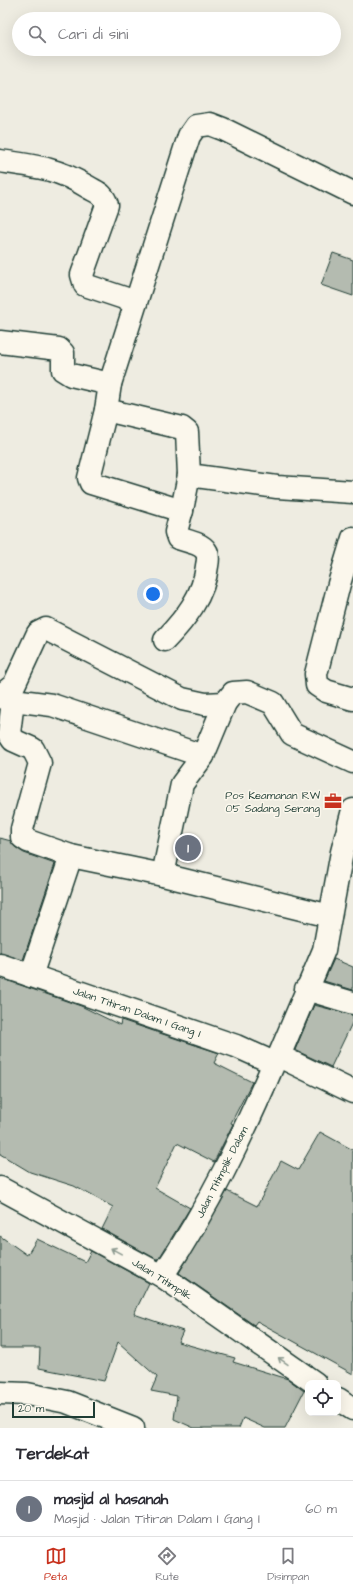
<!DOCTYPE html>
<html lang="id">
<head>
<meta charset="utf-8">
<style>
	body { margin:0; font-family:"Architects Daughter",sans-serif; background:#f2f2f3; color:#2b2b33 }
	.controls { position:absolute; right:12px; bottom:12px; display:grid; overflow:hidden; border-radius:8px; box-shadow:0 4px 16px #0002 }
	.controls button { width:36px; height:36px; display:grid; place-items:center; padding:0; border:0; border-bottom:1px solid #e1e1e2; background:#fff; color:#2b2b33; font:20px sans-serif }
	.scale { position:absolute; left:12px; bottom:10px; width:83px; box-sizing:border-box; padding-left:4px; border:2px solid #1f3d34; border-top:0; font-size:11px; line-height:14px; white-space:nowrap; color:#1f3d34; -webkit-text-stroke:3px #fbf7ec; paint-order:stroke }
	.you { position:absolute; left:153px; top:594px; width:14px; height:14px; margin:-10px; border:3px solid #fff; border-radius:50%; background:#1a73e8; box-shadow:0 0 0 6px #1a73e833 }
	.badge { display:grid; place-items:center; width:26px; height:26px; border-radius:50%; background:#c8321e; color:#fff; font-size:13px; font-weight:700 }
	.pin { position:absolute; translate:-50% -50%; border:2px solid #fff; box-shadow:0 1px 4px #0006 }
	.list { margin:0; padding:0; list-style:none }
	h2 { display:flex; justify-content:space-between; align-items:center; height:52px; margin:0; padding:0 16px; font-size:17px }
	h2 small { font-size:13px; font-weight:400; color:#7c7c81 }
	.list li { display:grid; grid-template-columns:26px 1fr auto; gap:12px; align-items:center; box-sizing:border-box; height:56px; padding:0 16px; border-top:1px solid #e1e1e2 }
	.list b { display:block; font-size:15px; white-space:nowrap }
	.list p { margin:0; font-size:13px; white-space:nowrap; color:#7c7c81 }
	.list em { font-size:13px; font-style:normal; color:#7c7c81 }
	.icon { flex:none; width:22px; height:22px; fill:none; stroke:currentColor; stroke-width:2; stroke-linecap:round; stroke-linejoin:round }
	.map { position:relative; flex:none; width:353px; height:1428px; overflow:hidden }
	.search { position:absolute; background:#fff; box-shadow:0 4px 16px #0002; left:12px; right:12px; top:12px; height:44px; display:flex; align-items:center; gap:10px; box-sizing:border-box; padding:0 14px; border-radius:22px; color:#7c7c81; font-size:15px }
	.sheet { height:108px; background:#fff }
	nav { display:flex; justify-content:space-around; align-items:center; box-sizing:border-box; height:56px; border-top:1px solid #e1e1e2; background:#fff; font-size:11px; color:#7c7c81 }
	nav a { display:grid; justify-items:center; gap:2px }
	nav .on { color:#c8321e }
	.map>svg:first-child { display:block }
</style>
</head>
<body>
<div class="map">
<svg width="353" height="1428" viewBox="0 0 353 1428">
	<rect width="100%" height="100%" fill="#eeece1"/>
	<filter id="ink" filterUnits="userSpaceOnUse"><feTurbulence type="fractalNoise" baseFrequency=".025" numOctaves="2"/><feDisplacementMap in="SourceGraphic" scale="8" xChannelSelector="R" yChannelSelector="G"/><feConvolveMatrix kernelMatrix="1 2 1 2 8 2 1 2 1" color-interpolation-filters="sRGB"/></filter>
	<g filter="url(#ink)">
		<g fill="#b4bbb0" stroke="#1f3d34">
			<polygon points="333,253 353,260 353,296 321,285"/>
			<polygon points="0,838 11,841 15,847 24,853 55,864 23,960 0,953"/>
			<polygon points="334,959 353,967 353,990 324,981"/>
			<polygon points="0,978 81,1006 120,1025 121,1020 219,1053 214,1063 252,1082 231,1123 233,1124 214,1162 177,1143 155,1188 190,1208 158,1260 102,1229 113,1207 74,1186 30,1172 0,1154"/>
			<polygon points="314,1005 353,1015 353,1021 331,1067 295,1050"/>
			<polygon points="320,1132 353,1150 353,1374 257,1321 254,1325 179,1273 227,1191 257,1206 281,1161 298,1170"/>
			<polygon points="0,1236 27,1255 37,1239 85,1262 91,1251 149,1283 134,1314 183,1331 178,1342 235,1358 233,1362 288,1379 304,1391 285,1428 265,1428 243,1418 239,1428 194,1428 174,1419 177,1396 151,1391 157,1377 118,1342 104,1381 39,1368 40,1348 0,1348"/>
		</g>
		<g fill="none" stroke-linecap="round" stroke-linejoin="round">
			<g stroke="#1f3d34" stroke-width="25">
				<g id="minor">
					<path d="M0,161C35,166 57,168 88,187C98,193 103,193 107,205L82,275L85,285L136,302"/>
					<polyline points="0,342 59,349 63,353 63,370 71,375 110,384 106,410 182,428 187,432 189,475 277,487 353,492"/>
					<polyline points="110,384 189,136 196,126 210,124 223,129 353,193"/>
					<polyline points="106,410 89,478 91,483 182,511"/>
					<polyline points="353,538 339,584 316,674 317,685 326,691 353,699"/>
					<path d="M165,640C185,619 204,596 207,566C208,561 209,555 206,551C201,543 186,541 178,538L176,532L183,505L189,475"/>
					<polyline points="0,696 14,685 38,633 46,629 182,699 205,704 225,703"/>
					<polyline points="0,697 13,700 52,705 203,756 225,703 233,693 247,692 273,703 292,734 353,762"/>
					<polyline points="13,700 9,734 13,740 33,749 40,763 22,829 22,837 28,841 71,856 163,875 330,916"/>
					<polyline points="163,875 182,784 203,756"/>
					<polyline points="0,965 236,1046 274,1063"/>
					<polyline points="31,976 71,856"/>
					<polyline points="306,989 353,1003"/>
					<polyline points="279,1056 353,1092"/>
					<polyline points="0,1188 162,1276 315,1383"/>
					<path d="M162,1276C208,1209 242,1137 274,1063L279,1056L324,950L342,852L353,810"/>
					<polyline points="0,1393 27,1394 67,1402 133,1428"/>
					<polyline points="338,1399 353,1409"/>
				</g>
			</g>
			<use href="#minor" stroke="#fbf7ec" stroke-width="22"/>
		</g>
		<defs><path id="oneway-shaft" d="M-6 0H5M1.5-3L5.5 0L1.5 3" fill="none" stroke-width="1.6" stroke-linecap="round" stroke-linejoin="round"/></defs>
		<g stroke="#8d9a90">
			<use href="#oneway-shaft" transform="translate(116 1251) rotate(-151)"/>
			<use href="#oneway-shaft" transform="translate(283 1361) rotate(-145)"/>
		</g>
	</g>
	<defs>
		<g id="office-bare" transform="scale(1.38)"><path d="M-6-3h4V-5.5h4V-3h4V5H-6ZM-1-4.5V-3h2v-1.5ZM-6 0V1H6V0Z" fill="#c8321e" stroke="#fbf7ec" stroke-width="2.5" paint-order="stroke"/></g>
	</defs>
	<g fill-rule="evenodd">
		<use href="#office-bare" x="333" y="801"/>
	</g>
	<g text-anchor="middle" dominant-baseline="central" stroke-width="3" stroke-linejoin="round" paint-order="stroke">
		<g font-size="11" fill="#1f3d34" stroke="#fbf7ec" text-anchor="end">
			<text x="320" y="795">Pos Keamanan RW<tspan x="320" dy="13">05 Sadang Serang</tspan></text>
		</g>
		<g font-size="11" fill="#1f3d34" stroke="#fbf7ec">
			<text transform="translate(137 1012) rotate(19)">Jalan Titiran Dalam I Gang I</text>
			<text transform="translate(222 1172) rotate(-63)">Jalan Titimplik Dalam</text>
			<text transform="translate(162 1279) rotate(32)">Jalan Titimplik</text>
		</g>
	</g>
</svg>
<div class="controls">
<button><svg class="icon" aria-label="locate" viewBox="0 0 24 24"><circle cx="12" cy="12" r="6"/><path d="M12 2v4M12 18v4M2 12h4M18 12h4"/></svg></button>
</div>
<div class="scale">20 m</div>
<div class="you"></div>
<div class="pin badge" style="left:188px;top:848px;background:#6b7280">1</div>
<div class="search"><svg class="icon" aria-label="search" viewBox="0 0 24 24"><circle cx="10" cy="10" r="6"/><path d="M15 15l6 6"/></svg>Cari di sini</div>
</div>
<section class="sheet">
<h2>Terdekat<small></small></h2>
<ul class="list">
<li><span class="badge" style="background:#6b7280">1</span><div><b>masjid al hasanah</b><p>Masjid · Jalan Titiran Dalam I Gang I</p></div><em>60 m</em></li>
</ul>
</section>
<nav>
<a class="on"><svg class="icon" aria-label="map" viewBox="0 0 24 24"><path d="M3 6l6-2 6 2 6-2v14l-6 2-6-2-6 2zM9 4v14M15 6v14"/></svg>Peta</a>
<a><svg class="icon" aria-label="directions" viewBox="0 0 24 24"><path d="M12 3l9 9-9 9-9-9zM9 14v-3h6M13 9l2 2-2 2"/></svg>Rute</a>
<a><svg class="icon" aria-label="saved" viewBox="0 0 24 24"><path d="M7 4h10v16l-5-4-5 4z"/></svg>Disimpan</a>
</nav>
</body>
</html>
